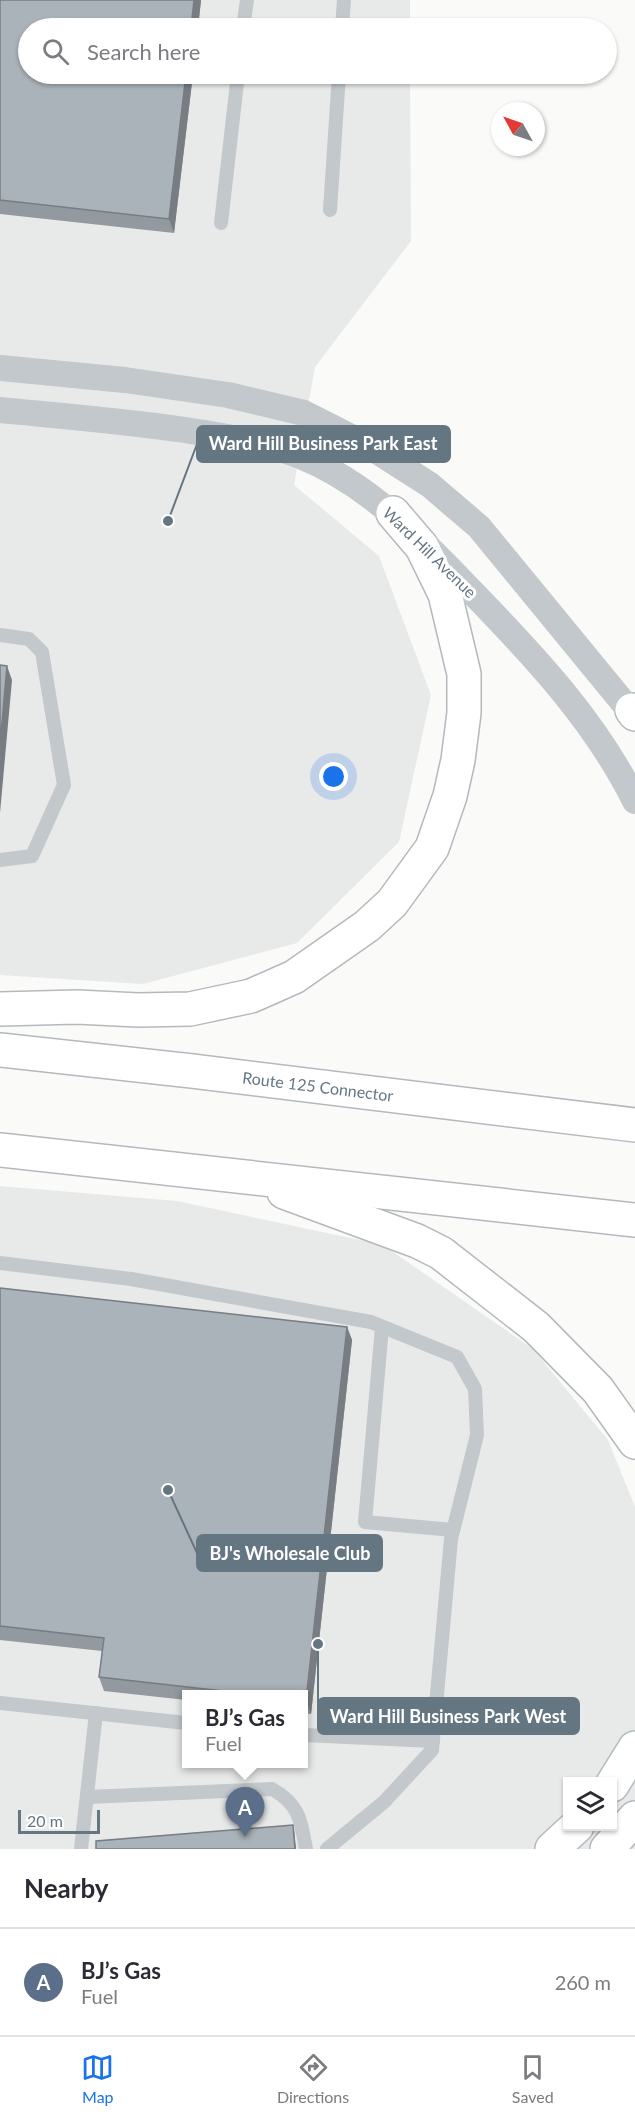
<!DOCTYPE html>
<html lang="en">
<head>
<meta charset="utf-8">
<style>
	body { margin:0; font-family:Lato,sans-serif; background:#f7f7f7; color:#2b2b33 }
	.controls { position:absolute; right:18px; bottom:18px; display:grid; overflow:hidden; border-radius:0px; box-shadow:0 2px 4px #0004 }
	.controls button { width:54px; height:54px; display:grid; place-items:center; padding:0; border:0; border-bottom:2px solid #e1e1e2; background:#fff; color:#2b2b33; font:30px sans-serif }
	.compass { position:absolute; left:491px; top:102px; width:54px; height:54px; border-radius:50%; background:#fff; box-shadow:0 2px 4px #0004; rotate:310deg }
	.scale { position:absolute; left:18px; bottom:15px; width:82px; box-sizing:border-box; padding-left:6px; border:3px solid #657683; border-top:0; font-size:16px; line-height:21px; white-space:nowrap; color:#657683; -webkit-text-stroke:4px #fff; paint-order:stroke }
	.you { position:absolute; left:334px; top:777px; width:21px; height:21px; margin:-15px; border:4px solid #fff; border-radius:50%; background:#1a73e8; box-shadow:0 0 0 9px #1a73e833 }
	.badge { display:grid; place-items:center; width:39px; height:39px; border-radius:50%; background:#1a73e8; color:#fff; font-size:20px; font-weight:700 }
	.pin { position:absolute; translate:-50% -50px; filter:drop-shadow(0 2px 3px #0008) }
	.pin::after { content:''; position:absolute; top:32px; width:21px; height:18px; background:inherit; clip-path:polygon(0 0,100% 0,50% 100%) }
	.popup { position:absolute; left:182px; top:1690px; width:126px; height:78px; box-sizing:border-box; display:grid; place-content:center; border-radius:0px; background:#fff; filter:drop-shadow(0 2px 4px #0005); font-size:20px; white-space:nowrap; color:#7c7c81 }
	.popup b { font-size:22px; color:#2b2b33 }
	.popup::after { content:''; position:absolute; left:50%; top:100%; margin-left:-12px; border:12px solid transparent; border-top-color:#fff }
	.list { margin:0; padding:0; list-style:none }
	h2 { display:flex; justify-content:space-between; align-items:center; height:78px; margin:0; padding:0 24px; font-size:26px }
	h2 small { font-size:20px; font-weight:400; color:#7c7c81 }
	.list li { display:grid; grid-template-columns:39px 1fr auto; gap:18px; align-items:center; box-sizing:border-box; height:108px; padding:0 24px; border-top:2px solid #e1e1e2 }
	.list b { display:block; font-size:22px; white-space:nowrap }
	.list p { margin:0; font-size:20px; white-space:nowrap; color:#7c7c81 }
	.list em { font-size:20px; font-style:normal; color:#7c7c81 }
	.icon { flex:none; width:33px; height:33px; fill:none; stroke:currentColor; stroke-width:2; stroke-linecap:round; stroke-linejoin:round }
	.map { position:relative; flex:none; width:635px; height:1849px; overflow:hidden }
	.search { position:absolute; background:#fff; box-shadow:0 2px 4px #0004; left:18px; right:18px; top:18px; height:66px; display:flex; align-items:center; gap:15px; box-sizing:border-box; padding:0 21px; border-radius:33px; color:#7c7c81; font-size:22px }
	.sheet { height:186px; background:#fff }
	nav { display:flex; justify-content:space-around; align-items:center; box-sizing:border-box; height:84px; border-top:2px solid #e1e1e2; background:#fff; font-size:16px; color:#7c7c81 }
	nav a { display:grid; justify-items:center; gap:3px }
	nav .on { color:#1a73e8 }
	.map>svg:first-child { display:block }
</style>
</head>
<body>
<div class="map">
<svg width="635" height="1849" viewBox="0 0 635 1849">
	<rect width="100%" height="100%" fill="#fafaf8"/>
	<g fill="#e8e9e9" fill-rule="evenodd">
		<polygon points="0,0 410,0 410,28 28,28 28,74 410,74 411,241 315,367 294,485 379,556 431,695 399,842 297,943 143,984 0,975"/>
		<path d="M0,1186L177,1201L383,1245L533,1349L608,1440L635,1507V1849H0ZM186,1694H304V1764H186ZM568,1782H612V1826H568Z"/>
	</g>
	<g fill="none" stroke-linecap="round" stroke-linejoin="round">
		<g stroke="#b3babf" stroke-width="36">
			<g id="secondary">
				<polyline points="612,1785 635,1748"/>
				<polyline points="552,1849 577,1826"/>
				<polyline points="607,1849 635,1818"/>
			</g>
		</g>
		<g stroke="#b4b9bd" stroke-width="36">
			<g id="highway">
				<polyline points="632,710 635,714"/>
				<polyline points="0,1009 77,1007 138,1010 190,1009 251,996 294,977 367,926 392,903 432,848 450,796 458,760 464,713 464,674 445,594 422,547 393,513"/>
				<polyline points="0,1050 192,1071 635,1125"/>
				<polyline points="0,1150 635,1220"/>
				<polyline points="284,1192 417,1241 441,1253 536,1327 598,1390 635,1442"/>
			</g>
		</g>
		<g stroke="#c3c8cc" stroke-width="14">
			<polyline points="243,28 247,0"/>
			<polyline points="342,28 344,0"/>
			<polyline points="330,210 339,74"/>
			<polyline points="221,223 238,74"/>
			<polyline points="0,635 29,639 42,652 64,785 32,856 0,860"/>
			<polyline points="0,1263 131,1279 371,1322 457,1357 475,1389 477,1435 451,1539 432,1750 384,1802 327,1849"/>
			<polyline points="382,1327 365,1522 453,1530"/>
			<polyline points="0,1703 186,1723"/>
			<polyline points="304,1735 433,1741"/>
			<path d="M87,1797L272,1789C299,1804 301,1820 306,1849"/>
			<polyline points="81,1849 96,1713"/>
		</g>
		<g stroke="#c3c8cc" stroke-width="26">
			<polyline points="0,368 125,380 228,395 304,413 369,446 430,485 479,527 635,717"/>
			<path d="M0,410C62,416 124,421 185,430C224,436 264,442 300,456C370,484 423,541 474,594C535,657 596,722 635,801"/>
		</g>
		<use href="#secondary" stroke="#fff" stroke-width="33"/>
		<use href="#highway" stroke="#fff" stroke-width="33"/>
	</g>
	<g fill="#929a9f">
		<polygon points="0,0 201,0 198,28 28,28 28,74 193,74 174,233 0,214"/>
		<polygon points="0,1288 347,1327 352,1340 311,1714 303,1713 303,1695 186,1695 186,1700 104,1691 99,1677 102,1651 0,1640"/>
	</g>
	<g fill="#777d82">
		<polygon points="194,0 201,0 198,28 191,28"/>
		<polygon points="186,74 193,74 174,233 169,219"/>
		<polygon points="7,666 12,680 0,813 0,745"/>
		<polygon points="347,1327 352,1340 311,1714 306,1700"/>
		<polygon points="293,1825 294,1829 296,1849 295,1849"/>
	</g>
	<g fill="#aab3b9" stroke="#777d82" stroke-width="1.5">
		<polygon points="0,0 194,0 191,28 28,28 28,74 186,74 169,219 0,200"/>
		<polygon points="0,665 7,666 0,745"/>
		<polygon points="0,1288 347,1327 306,1700 303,1700 303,1695 258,1695 99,1677 104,1638 0,1626"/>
		<polygon points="293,1825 295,1849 96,1849 96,1841"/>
	</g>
	<g text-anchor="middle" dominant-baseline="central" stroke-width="6" stroke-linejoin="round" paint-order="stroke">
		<g font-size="16" fill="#657683" stroke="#fff">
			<text transform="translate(430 552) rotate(44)">Ward Hill Avenue</text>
			<text transform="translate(318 1086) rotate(7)">Route 125 Connector</text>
		</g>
	</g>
	<path fill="none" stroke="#657683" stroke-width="2" d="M168 521L197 444M168 1490L197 1553M318 1644L318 1716"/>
	<g fill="#657683" stroke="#fff" stroke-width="2">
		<circle cx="168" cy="521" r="6"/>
		<circle cx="168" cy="1490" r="6"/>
		<circle cx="318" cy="1644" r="6"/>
	</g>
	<g fill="#657683" stroke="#657683" stroke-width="2">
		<rect x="197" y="426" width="253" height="36" rx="6"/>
		<rect x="197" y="1535" width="185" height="36" rx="6"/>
		<rect x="318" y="1698" width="261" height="36" rx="6"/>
	</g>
	<g font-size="18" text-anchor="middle" font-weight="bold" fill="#fff">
		<text x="323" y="450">Ward Hill Business Park East</text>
		<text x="290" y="1560">BJ's Wholesale Club</text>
		<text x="448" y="1723">Ward Hill Business Park West</text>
	</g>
</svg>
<div class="controls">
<button><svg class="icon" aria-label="layers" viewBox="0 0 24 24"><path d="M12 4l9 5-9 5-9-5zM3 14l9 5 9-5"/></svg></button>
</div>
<svg class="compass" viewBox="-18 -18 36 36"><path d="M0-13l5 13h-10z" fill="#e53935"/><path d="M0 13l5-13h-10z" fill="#7c7c81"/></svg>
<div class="scale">20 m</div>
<div class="you"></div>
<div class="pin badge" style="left:245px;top:1837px;background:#5c6f8a">A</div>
<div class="popup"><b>BJ’s Gas</b>Fuel</div>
<div class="search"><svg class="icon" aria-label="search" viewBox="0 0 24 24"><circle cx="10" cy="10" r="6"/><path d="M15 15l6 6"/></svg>Search here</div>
</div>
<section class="sheet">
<h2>Nearby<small></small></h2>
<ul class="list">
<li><span class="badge" style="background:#5c6f8a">A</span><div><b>BJ’s Gas</b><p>Fuel</p></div><em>260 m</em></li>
</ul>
</section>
<nav>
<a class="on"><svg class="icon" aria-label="map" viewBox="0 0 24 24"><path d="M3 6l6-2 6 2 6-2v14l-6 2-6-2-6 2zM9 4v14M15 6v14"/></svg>Map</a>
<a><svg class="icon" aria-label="directions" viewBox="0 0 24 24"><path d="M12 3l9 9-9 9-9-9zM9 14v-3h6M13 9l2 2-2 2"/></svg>Directions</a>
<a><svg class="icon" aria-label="saved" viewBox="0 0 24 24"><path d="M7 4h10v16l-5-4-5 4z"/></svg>Saved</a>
</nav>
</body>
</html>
